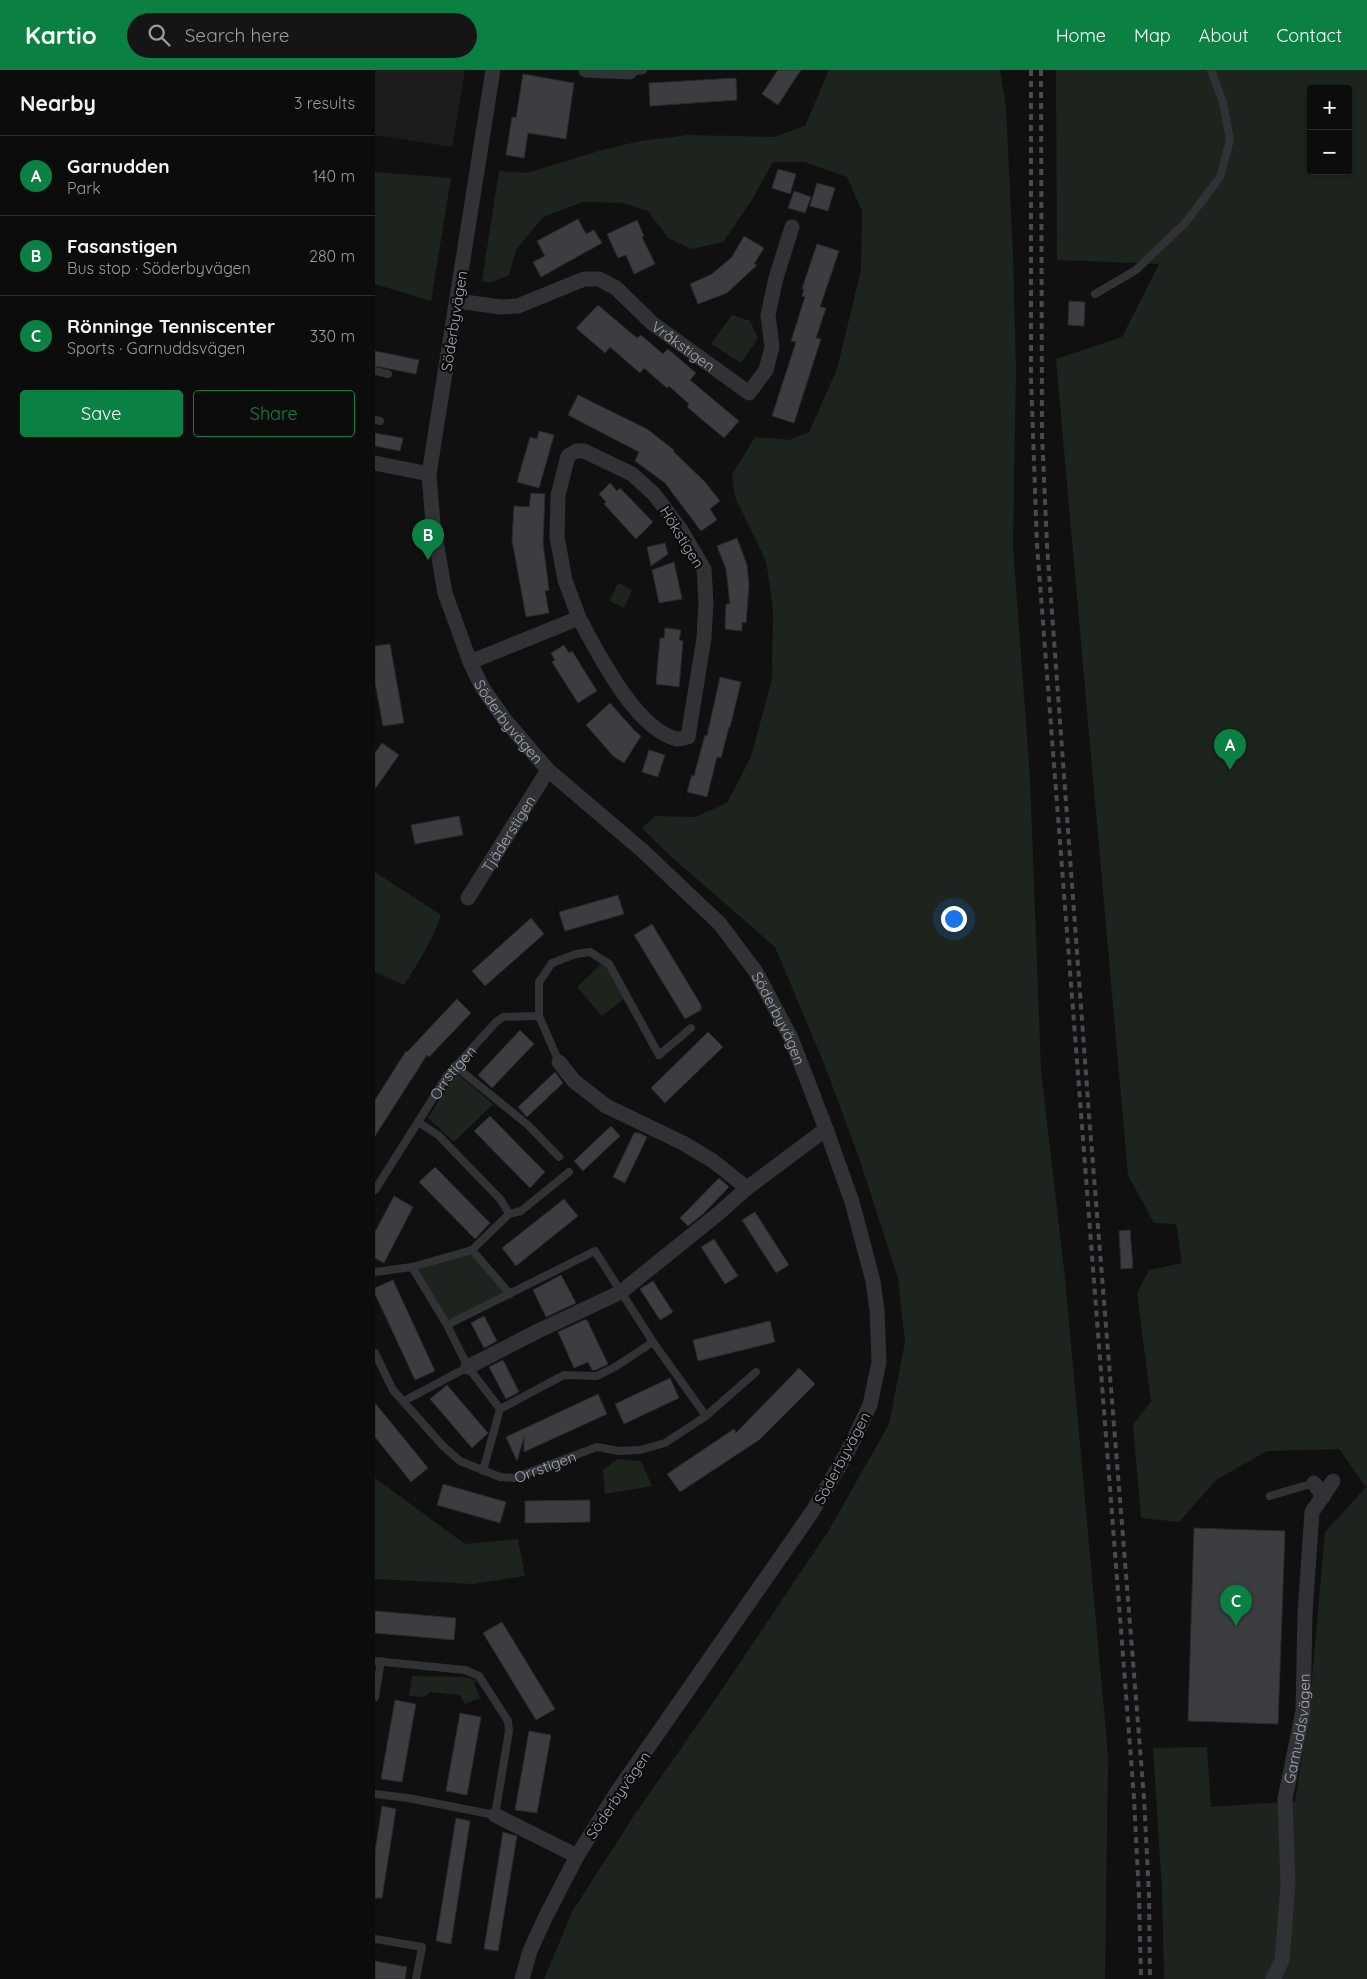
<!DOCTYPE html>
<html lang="en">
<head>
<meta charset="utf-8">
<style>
	body { margin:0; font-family:Quicksand,sans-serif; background:#151516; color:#f1f3f6 }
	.controls { position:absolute; right:15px; top:15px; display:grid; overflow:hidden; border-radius:5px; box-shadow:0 1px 4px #0004 }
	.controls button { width:45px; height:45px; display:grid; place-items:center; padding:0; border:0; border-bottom:1px solid #2c2c2e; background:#0c0c0d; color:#f1f3f6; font:25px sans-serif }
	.you { position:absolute; left:578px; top:848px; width:18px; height:18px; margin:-12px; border:4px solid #fff; border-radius:50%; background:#1a73e8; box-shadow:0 0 0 8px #1a73e833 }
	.badge { display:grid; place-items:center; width:32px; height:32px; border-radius:50%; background:#0b8043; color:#fff; font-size:16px; font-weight:700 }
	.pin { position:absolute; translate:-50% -41px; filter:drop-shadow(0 1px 2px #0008) }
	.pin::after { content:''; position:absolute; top:26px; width:18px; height:15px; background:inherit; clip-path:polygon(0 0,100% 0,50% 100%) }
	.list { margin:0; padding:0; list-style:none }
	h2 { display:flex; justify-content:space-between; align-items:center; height:65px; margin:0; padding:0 20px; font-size:21px }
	h2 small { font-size:16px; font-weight:400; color:#9a9b9d }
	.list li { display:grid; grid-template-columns:32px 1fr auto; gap:15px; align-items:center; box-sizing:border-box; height:80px; padding:0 20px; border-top:1px solid #2c2c2e }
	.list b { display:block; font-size:19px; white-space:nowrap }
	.list p { margin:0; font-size:16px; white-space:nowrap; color:#9a9b9d }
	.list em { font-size:16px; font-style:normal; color:#9a9b9d }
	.actions { display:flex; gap:10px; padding:15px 20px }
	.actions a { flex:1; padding:11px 0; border:1px solid #0b8043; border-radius:5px; text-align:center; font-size:18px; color:#0b8043 }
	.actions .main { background:#0b8043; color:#fff }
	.icon { flex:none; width:28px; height:28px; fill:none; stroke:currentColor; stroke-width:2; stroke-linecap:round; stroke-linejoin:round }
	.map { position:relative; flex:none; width:992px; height:1909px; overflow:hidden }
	header { display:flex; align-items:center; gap:30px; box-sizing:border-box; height:70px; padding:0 25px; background:#0b8043; color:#fff }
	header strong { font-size:24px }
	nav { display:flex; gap:28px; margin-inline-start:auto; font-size:18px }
	.search { width:350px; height:45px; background:#151516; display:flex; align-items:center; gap:12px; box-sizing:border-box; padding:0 18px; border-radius:28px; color:#9a9b9d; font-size:19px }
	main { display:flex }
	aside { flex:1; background:#0c0c0d }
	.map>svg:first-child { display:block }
</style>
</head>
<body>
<header>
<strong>Kartio</strong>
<div class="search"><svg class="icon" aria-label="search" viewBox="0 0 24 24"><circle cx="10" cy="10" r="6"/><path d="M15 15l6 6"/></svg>Search here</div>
<nav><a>Home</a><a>Map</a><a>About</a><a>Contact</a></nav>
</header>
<main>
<aside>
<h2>Nearby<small>3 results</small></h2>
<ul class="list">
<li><span class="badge">A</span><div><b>Garnudden</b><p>Park</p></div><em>140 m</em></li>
<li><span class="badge">B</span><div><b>Fasanstigen</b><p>Bus stop · Söderbyvägen</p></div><em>280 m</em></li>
<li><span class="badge">C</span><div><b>Rönninge Tenniscenter</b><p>Sports · Garnuddsvägen</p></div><em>330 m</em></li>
</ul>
<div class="actions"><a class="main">Save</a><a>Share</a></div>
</aside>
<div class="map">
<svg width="992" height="1909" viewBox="0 0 992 1909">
	<rect width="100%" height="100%" fill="#101011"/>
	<polygon fill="#1c1c1e" points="0,0 90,0 77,77 0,65"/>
	<g fill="#1c241d" fill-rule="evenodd">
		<polygon points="454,0 625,0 631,38 638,184 641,300 638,476 655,708 666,1000 690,1208 733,1685 730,1909 169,1909 197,1842 258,1747 348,1618 454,1460 514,1354 530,1272 523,1208 484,1088 450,996 400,877 291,782 267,758 280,746 320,747 352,733 376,687 397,609 398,537 391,491 360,427 357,405 380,367 414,370 434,362 462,299 486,200 487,141 472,107 429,92 398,92 377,130 348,172 316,179 293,168 273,141 248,133 208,132 168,147 141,180 134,205 115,213 107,211 124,101 152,103 227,80 265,71 313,65 399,67 430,56"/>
		<path d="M681,0H992V1909H789L787,1819L778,1678L832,1677L836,1737L920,1731L934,1643L950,1462L991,1417L964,1379L892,1381L841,1410L804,1452L766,1448L758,1355L776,1331L762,1223L774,1200L807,1193L801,1154L779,1153L753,1105L681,289L747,267L784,194L682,190ZM936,19H973V101H936Z"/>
		<polygon points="0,102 76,108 56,231 0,214"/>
		<polygon points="357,245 375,251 383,268 366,293 336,274"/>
		<polygon points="243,513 257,520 249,538 234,531"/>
		<path d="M0,802L66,845C57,871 44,892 29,915L0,902Z"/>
		<polygon points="228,892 250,928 227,946 202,917"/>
		<polygon points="81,1003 118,1034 79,1072 53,1048"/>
		<polygon points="97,1180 135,1224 72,1255 37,1197"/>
		<polygon points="243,1389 266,1391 277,1416 230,1424 228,1400"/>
		<polygon points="0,1408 90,1474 143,1469 150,1506 98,1514 0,1509"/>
		<polygon points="37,1606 91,1607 102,1611 99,1613 105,1628 90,1634 85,1625 55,1622 50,1627 34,1626"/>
	</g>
	<g fill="#3c3d41" stroke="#2a2a2d">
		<polygon points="403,0 426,0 403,35 387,24"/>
		<polygon points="148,4 199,13 191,69 153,63 149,88 131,85 137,47 141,48"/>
		<polygon points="361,8 362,30 275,36 274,13"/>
		<polygon points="403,99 421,104 415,124 397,118"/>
		<polygon points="442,113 460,118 453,141 435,136"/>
		<polygon points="419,121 436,127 430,143 413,138"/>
		<polygon points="203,149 211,164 219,160 227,173 166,207 158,192 170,186 162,171"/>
		<polygon points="262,150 269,166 267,167 280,194 259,204 251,185 243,188 232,164"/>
		<polygon points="369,166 389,178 379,194 382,195 352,223 323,234 315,214 337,204 357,187"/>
		<polygon points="442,174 464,181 445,237 451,238 441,268 446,269 419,353 397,346 421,272 416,271 430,227 427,226 429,219 427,219"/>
		<polygon points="694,231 710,232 709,256 693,255"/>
		<polygon points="223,235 262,268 266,265 288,284 293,279 321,303 315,310 364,351 349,368 312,337 314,334 294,316 292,318 269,298 265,303 235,277 230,283 201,258"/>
		<polygon points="0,281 44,290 41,304 0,296"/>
		<polygon points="203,325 272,359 299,380 298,381 330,412 345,431 335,439 342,450 326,461 290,413 260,391 264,382 193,345"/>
		<polygon points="164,361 179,365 164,418 142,412 155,367 162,369"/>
		<polygon points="0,363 28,368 25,381 0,376"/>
		<polygon points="235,413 242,421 245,418 278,452 261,469 229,434 231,432 224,424"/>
		<polygon points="156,423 170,424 168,473 174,520 170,521 174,543 151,547 137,470 139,436 154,437"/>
		<polygon points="362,468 372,495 374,515 371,553 367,552 367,561 350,559 351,534 355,534 351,499 342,476"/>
		<polygon points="290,473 293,484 276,496 272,477"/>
		<polygon points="299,492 307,529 284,533 277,500"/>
		<polygon points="290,558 306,560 304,570 308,571 304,617 281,614 285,568 289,568"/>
		<polygon points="15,574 29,653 8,656 0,613 0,576"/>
		<polygon points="189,575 194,583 197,581 222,621 203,633 177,592 180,590 176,583"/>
		<polygon points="345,607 366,612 355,657 354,657 346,688 342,687 332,727 312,722 317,705 319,706 330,665 332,666"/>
		<polygon points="235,633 260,661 266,666 249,693 238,686 211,655"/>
		<polygon points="7,673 24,685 0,719 0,683"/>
		<polygon points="274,680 290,685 283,707 267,702"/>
		<polygon points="84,746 88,765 40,774 36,755"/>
		<polygon points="243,825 249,844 190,861 184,842"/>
		<polygon points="156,848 169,864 110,916 97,901"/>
		<polygon points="277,854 326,935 326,940 310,949 259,865"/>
		<polygon points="82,929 96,943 54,987 52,985 0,1066 0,1030 31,981 32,982"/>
		<polygon points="145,960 159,974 117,1018 103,1005"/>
		<polygon points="333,962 348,977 290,1033 276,1018"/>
		<polygon points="180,1002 188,1013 152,1047 143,1037"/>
		<polygon points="115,1046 170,1102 155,1118 99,1061"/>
		<polygon points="236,1056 245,1066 208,1101 199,1091"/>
		<polygon points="259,1063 264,1063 272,1067 250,1113 238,1107"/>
		<polygon points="60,1097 115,1153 100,1169 44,1112"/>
		<polygon points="344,1108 354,1117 328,1144 313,1156 305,1148"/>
		<polygon points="19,1126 38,1137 9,1193 0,1188 0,1162"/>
		<polygon points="189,1129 203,1146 141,1196 127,1178"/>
		<polygon points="380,1142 414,1195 401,1203 367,1150"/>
		<polygon points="755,1160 758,1198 746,1199 744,1161"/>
		<polygon points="339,1169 363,1206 350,1214 326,1177"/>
		<polygon points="186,1205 201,1233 171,1247 158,1220"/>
		<polygon points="18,1210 60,1301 40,1310 0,1224 0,1218"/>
		<polygon points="278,1211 298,1242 285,1250 265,1219"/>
		<polygon points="109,1246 122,1271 109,1278 96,1253"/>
		<polygon points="209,1250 212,1250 233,1294 221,1300 217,1300 213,1292 199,1298 183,1262"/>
		<polygon points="395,1251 400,1272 323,1291 318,1270"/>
		<polygon points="128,1290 144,1322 131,1329 114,1297"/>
		<polygon points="424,1298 440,1314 384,1370 305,1422 292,1404 359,1359 361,1363"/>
		<polygon points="295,1308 304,1328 249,1354 240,1334"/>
		<polygon points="72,1315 113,1363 97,1378 55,1329"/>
		<polygon points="223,1324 232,1344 149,1382 149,1367 142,1391 131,1367"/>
		<polygon points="0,1333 53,1398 36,1412 0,1367"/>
		<polygon points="68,1414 131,1432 125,1453 62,1435"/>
		<polygon points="215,1430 215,1452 150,1453 150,1431"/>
		<polygon points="819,1458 910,1461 903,1654 813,1651"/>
		<polygon points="0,1541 81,1548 79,1570 0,1563"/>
		<polygon points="127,1552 180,1639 161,1650 108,1563"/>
		<polygon points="20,1630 41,1634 27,1712 6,1709"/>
		<polygon points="85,1643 106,1647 92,1725 71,1721"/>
		<polygon points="154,1661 176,1665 162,1743 140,1740"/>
		<polygon points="7,1736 21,1739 7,1828 0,1828 0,1782"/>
		<polygon points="81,1748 95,1751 76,1874 61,1871"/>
		<polygon points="128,1762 142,1766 123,1881 109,1879"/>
		<polygon points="0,1891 32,1897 30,1909 0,1909"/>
	</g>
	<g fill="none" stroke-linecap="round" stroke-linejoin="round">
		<g stroke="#303236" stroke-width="8">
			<polyline points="255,2 268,0"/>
			<polyline points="720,224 761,200 811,152 845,107 855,70 848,32 836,0"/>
			<polyline points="0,301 13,304"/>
			<polyline points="0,350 5,351"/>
			<polyline points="184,992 164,946 164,912 177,893 201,884 215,882 234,894 284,985 316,958"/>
			<polyline points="80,996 153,1055 184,1087"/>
			<polyline points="43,1052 63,1065 126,1130 134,1144"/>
			<path id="s1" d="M0,1120L72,1006L121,952L128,947L164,946"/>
			<polyline points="97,1180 135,1224"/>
			<polyline points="37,1197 72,1255 93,1297 125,1339"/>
			<polyline points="0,1202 37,1197 97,1180 134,1144 146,1141 194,1102"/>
			<polyline points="72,1255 220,1181 278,1272 331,1346"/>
			<path id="s2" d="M0,1283L18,1320L68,1376L85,1391L125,1407L139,1408L222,1377L244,1381L265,1380L290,1373L331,1346L381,1302"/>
			<polyline points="29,1331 93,1297"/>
			<polyline points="108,1401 125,1339 189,1305 222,1306 240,1297 278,1272"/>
			<polyline points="895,1426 939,1413"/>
			<polyline points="0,1591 90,1600 104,1606 133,1651 134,1661 120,1745 33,1728 0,1724"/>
			<polyline points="0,1627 6,1591"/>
			<polyline points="0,1869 47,1877 41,1909"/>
		</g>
		<g stroke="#303236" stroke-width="15">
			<path id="s3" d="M118,0L54,404L58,454L70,523L95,592L107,617L130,650L173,700L268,781L345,854L381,902L416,968L451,1059L477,1132L498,1211L502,1240L504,1292L495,1335L472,1383L437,1442L242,1722L202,1786L170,1848L155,1881L147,1909"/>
			<polyline points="211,0 255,2"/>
			<path id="s4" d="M82,231L126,237L143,236L209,209H224L241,218L277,253L374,323L391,300L397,277L393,245L401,208L417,157"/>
			<polyline points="0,393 54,404"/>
			<path d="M95,592L204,548C223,583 261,660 302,669C305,669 310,668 313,667L329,568L331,533L329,499L306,460L279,424L257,404L209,381H201L193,386L183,425L182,467L190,510L204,548"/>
			<path id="s5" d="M93,828L173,700"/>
			<polyline points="184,992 199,1011 231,1036 308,1073 338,1091 372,1118"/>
			<polyline points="93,1297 163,1261 246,1222 344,1143 372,1118 451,1059"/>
			<polyline points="939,1413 948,1427"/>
			<polyline points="120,1745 202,1786"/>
			<path id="s6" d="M898,1909L907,1890L913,1815L910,1729L928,1641L930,1543L937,1442L958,1411"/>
		</g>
		<g stroke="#474a50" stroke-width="4" stroke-dasharray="6 5" stroke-linecap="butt">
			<polyline points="656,0 656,308 662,475 759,1728 764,1826 766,1909"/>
			<polyline points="666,0 667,364 672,475 714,1045 769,1728 774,1825 775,1909"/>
		</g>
	</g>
	<g text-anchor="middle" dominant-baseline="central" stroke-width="4.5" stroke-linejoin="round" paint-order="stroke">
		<g font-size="15" fill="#a0a6b3" stroke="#0b0b0c">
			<text transform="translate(79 251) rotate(-81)">Söderbyvägen</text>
			<text stroke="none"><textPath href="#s4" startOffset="256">Vråkstigen</textPath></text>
			<text transform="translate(307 467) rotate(58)">Hökstigen</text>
			<text stroke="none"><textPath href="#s3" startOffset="674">Söderbyvägen</textPath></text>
			<text stroke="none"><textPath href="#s5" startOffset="76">Tjäderstigen</textPath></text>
			<text stroke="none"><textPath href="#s3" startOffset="1079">Söderbyvägen</textPath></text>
			<text stroke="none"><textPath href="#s1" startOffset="141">Orrstigen</textPath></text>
			<text transform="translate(467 1388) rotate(-62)">Söderbyvägen</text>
			<text stroke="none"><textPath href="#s2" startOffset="229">Orrstigen</textPath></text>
			<text stroke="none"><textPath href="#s6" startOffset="254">Garnuddsvägen</textPath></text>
			<text transform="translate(243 1725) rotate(-56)">Söderbyvägen</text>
		</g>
	</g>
</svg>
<div class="controls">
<button>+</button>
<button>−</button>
</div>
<div class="you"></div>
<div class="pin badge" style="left:855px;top:700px">A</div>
<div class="pin badge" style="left:53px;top:490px">B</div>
<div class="pin badge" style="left:861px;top:1556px">C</div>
</div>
</main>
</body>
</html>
